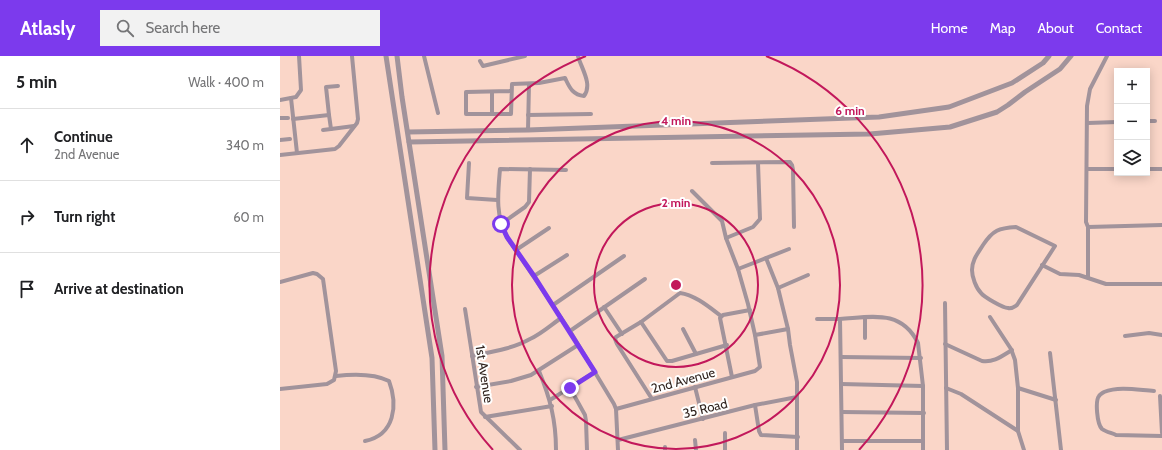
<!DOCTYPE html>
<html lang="en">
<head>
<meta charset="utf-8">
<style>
	body { margin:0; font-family:Cabin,sans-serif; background:#f2f2f2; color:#202124 }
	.controls { position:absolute; right:12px; top:12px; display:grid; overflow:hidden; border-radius:0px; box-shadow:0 2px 10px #0003 }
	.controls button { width:36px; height:36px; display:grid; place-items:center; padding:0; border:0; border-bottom:1px solid #e0e0e0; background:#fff; color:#202124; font:20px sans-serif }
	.stop { position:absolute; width:12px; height:12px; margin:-9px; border:3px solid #7c3aed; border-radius:50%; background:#fff }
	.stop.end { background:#7c3aed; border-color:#fff; box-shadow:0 1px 4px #0008 }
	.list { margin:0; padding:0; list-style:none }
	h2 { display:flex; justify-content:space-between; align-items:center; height:52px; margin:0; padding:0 16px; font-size:17px }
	h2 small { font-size:13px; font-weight:400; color:#757577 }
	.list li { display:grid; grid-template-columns:26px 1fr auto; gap:12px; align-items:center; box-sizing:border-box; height:72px; padding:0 16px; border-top:1px solid #e0e0e0 }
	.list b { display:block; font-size:15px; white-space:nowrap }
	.list p { margin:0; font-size:13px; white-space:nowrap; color:#757577 }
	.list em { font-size:13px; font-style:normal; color:#757577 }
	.icon { flex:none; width:22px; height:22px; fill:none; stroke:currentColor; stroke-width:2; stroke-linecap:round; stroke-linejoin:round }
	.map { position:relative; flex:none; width:882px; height:394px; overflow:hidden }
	header { display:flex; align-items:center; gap:24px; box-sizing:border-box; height:56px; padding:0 20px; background:#7c3aed; color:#fff }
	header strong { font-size:19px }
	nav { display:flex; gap:22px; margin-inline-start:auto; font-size:14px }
	.search { width:280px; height:36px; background:#f2f2f2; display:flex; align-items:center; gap:10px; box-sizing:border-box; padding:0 14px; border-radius:0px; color:#757577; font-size:15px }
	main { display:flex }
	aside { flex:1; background:#fff }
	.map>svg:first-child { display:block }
</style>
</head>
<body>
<header>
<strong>Atlasly</strong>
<div class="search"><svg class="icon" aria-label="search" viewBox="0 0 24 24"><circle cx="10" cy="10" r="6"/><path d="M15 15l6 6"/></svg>Search here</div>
<nav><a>Home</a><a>Map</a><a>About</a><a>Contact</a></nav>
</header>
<main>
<aside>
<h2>5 min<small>Walk · 400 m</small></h2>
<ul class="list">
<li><svg class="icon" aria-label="ahead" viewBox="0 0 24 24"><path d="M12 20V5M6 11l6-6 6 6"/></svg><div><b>Continue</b><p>2nd Avenue</p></div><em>340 m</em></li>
<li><svg class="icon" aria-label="right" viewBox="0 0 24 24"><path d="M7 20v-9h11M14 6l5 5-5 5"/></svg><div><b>Turn right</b></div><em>60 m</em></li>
<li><svg class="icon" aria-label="arrive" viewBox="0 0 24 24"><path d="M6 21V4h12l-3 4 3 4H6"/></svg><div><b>Arrive at destination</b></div></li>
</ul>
</aside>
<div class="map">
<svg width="882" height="394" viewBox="0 0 882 394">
	<rect width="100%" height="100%" fill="#fad6c8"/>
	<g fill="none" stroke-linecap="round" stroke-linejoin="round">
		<g stroke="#a1939b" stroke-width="4">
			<polyline points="144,0 158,57"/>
			<polyline points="827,0 810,33 807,50 806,166 808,171 882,169"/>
			<polyline points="200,5 203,10 245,0"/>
			<path d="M231,35L186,36V58H231L232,28L259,27L285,22C289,30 292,39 304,40C313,28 301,12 298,0"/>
			<polyline points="212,36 212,58"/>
			<polyline points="11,42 17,97"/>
			<polyline points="0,44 16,41 21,34 19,0"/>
			<polyline points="49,59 51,73 74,70"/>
			<polyline points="248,59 311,58"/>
			<polyline points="0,62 8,62"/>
			<polyline points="13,63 49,59 46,31 58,30"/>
			<polyline points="867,65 875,65"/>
			<polyline points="808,67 837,66"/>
			<polyline points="43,74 51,73"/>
			<polyline points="248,74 249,28"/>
			<polyline points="0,84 10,83"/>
			<polyline points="0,99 55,93 59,90 77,67 78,63 72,0"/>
			<polyline points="189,107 187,142 217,144"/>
			<polyline points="432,107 510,106 512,109 513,114 514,171"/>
			<polyline points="807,113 837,113"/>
			<polyline points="867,113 882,113"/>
			<path d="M286,114L220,113C218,137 215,159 227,181L290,275L334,348L336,353L338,394"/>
			<polyline points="221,168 245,151 249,146 250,113"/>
			<path d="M736,171L775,190L737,249C734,251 732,253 728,252C723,252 704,241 701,237C696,232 692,221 692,214C692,204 698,197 703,189C713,174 719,172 736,171Z"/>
			<polyline points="808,171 808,221"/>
			<polyline points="446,182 473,171 480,163 478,107"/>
			<polyline points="236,194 269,172"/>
			<polyline points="486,202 498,232 508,273 510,289 517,326 517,394"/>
			<polyline points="762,209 780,218 799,219 826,228 882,228"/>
			<polyline points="458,213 509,193"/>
			<polyline points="254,220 287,199"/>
			<polyline points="0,226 33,217 37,218 43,223 56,315 54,324 47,328 0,333"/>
			<polyline points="498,232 528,219"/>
			<polyline points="665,247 667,394"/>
			<polyline points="273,249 344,200"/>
			<polyline points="324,251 342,278"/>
			<polyline points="185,253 201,356 240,394"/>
			<polyline points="710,261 731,293 735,304 738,332 738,375"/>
			<polyline points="585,262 585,282"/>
			<polyline points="537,263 560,263 562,394"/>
			<path d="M560,263C592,261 621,253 638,287L643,330V394"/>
			<polyline points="361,266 387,305 392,305 447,289"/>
			<polyline points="403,273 416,298"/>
			<polyline points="290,275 365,223"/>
			<polyline points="475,279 508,273"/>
			<polyline points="845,280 869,277 882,279"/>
			<path d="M665,288L702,305C713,307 722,300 732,294"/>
			<polyline points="770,297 781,394"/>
			<path d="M192,300C211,296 232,293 250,283C261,278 271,269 281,262"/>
			<polyline points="561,301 641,302"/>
			<path d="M259,315C270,342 276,364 276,394"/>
			<path d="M56,320C73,318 93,317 109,325C118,349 115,379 85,385"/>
			<polyline points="452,321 440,262 443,259 470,254"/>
			<polyline points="561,328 643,330"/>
			<polyline points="196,331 231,325 251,319 298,289"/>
			<polyline points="415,331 423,363"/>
			<polyline points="290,332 305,359 306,365 307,394"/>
			<polyline points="666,332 681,338 738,375 744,394"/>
			<polyline points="738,332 776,344"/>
			<path d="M874,335C858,334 839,330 824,336C823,337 820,338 819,340C815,345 817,368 822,373C826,376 832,377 836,379L882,380"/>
			<polyline points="880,340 882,377"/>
			<path d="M372,343L337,288L335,283L336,281L361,266L400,237C415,239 429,251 441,260"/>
			<polyline points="270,344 315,316"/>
			<polyline points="475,349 479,375 481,379 518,381"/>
			<polyline points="336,353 475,315 480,311 475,279 468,248 458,213 446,182 442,165 412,135"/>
			<polyline points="562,356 644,357"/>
			<polyline points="205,361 272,350"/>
			<polyline points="445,377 445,394"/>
			<polyline points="338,384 475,349 517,341"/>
			<polyline points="415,384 416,394"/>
			<polyline points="562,385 643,385"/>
			<polyline points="385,394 385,391"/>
		</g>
		<g stroke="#a1939b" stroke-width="5">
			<polyline points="106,0 152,302 155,394"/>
			<polyline points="117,0 122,41 162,300 165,394"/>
			<polyline points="128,76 248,74 599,61 669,51 732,27 763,7 769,0"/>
			<polyline points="129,86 590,78 670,71 717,56 728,49 745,36 780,13 791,0"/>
		</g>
	</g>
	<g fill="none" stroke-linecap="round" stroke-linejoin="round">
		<polyline stroke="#7c3aed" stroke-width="5" points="221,168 227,181 254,220 315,316 290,332"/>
	</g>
	<g fill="none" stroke="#c2185b" stroke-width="2">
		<circle cx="396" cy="229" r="82"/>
		<circle cx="396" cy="229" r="164"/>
		<path d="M213 394A246 246 0 0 1 306 0M486 0A246 246 0 0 1 579 394"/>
	</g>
	<g text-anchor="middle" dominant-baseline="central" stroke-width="4" stroke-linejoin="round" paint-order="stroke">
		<g font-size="13" fill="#31241f" stroke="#fff">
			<text transform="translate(205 318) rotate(81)">1st Avenue</text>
			<text transform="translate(403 324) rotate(-15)">2nd Avenue</text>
			<text transform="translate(425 352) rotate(-14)">35 Road</text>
		</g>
	</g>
	<circle cx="396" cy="229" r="6" fill="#c2185b" stroke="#fff" stroke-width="2"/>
	<g font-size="12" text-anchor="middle" font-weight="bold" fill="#c2185b" stroke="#fff" stroke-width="4" stroke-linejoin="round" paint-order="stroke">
		<text x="570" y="59">6 min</text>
		<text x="396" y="69">4 min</text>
		<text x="396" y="151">2 min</text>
	</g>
</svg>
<div class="controls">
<button>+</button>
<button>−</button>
<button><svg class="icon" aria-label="layers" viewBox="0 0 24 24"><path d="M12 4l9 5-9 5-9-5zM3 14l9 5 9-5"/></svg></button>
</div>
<div class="stop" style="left:221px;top:168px"></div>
<div class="stop end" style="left:290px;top:332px"></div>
</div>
</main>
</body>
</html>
